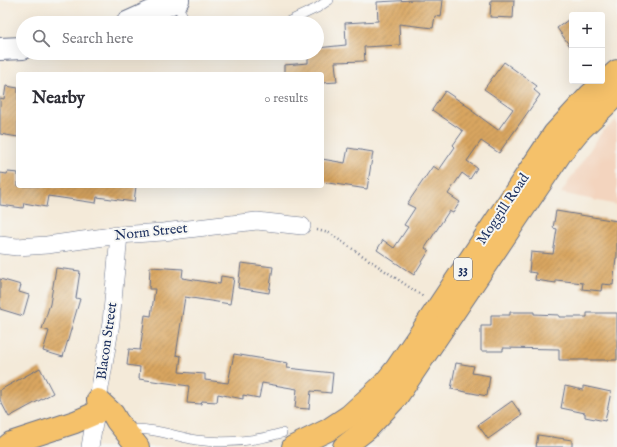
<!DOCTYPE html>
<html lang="en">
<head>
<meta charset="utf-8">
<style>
	body { margin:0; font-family:"IM FELL English",serif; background:#f2f2f3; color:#2b2b33 }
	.controls { position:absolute; right:12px; top:12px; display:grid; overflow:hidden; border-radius:4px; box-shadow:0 4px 16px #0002 }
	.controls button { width:36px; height:36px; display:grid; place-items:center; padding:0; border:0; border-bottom:1px solid #e1e1e2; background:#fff; color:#2b2b33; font:20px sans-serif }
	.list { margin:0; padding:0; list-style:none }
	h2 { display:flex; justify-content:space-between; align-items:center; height:52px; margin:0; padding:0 16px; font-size:17px }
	h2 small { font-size:13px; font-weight:400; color:#7c7c81 }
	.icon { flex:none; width:22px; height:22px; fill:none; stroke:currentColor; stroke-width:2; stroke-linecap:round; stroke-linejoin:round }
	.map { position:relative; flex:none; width:617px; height:447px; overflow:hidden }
	.search { position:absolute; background:#fff; box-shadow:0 4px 16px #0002; left:16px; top:16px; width:308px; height:44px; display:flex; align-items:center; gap:10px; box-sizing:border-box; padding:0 14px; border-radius:22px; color:#7c7c81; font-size:15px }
	.panel { position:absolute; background:#fff; box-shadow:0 4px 16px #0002; left:16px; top:72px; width:308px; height:116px; border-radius:4px }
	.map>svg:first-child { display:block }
</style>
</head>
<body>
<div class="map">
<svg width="617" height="447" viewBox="0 0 617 447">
	<defs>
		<pattern id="building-hatch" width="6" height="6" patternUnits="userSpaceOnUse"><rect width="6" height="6" fill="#d9a661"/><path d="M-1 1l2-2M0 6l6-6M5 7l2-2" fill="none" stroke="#af8853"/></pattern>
	</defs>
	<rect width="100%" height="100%" fill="#f6f6f2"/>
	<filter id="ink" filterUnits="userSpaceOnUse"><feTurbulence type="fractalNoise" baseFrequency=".025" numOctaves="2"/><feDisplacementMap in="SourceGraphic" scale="8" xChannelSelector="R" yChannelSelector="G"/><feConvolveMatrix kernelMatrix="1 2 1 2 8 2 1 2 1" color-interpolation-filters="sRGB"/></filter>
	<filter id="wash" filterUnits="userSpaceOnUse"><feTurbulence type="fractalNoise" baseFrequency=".012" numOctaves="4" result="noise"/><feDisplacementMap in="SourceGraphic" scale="16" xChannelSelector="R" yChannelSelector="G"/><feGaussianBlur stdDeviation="0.9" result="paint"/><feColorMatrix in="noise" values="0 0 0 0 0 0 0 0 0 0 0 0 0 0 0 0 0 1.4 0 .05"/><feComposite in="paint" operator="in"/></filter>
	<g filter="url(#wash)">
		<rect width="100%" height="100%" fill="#f4ead9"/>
		<polygon fill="#f3d4be" points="617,120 617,205 561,193 602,132"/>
		<g id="blocks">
			<g fill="url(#building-hatch)">
				<polygon points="413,0 443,0 441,17 435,16 433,28 399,24 400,45 364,47 365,61 335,62 337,82 322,83 322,74 284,74 284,65 308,63 308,53 317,53 317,48 346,45 345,23 378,21 377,2"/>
				<polygon points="491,0 514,0 513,18 490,17"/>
				<polygon points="572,17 572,49 557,28"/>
				<polygon points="504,62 537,86 534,90 540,95 499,153 481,141 467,161 477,168 470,179 462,173 448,194 460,202 453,213 449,211 425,248 429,251 414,275 377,250 383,240 394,248 408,227 404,225 415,208 407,204 433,166 439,170 455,147 453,145 463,131 432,110 445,91 473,110 472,111 498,130 513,109 484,89"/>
				<polygon points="6,86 18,88 18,137 0,134 0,98 4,99"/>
				<polygon points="348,148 373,152 367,189 322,182 322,159 345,163"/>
				<polygon points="8,172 18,173 18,186 136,186 134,202 97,197 96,203 48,196 46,207 24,203 23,208 0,205 0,173 7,174"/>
				<polygon points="556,211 617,221 617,258 616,258 613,285 602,284 601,291 582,289 583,283 556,280 556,283 535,280 536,273 529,272 531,252 553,254 557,229 553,228"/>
				<polygon points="241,263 273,267 269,293 238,288"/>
				<polygon points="150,267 183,269 182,278 220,284 221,276 234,278 230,304 185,297 176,355 181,356 179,372 205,374 205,380 228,383 234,354 288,363 287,368 333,373 331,393 311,391 309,409 295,408 297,389 262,383 259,398 243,395 243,399 218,394 217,402 202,401 201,404 187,403 189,386 139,379 140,367 127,365 129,349 140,350 145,315 151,316 155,289 149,289"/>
				<polygon points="56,268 80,271 76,298 80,299 63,357 43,351 49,331 42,329 50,304"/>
				<polygon points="0,279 21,285 19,292 29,295 23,316 0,309"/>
				<polygon points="510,312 534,312 534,314 559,315 559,317 587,317 587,313 617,313 617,360 559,360 559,349 503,348 503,351 481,351 481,326 491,326 491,315 510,315"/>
				<polygon points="456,363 474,366 472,373 490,376 487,396 451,389"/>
				<polygon points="40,368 53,393 9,417 0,400 0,390"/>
				<polygon points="565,386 583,390 583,386 611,392 605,421 585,417 585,413 561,408"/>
				<polygon points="512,401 522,415 488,439 478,425"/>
				<polygon points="538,435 572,440 572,447 536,447"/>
			</g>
		</g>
	</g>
	<g filter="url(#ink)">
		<use href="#blocks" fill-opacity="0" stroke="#677089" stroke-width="1"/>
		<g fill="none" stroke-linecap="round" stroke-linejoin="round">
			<g stroke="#677089" stroke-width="10">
				<g id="service">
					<polyline points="175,2 187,23"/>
					<polyline points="285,23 317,8 329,0"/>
					<path d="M127,429C134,429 141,429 148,430C165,432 180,437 196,440C225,444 255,441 282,433"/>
				</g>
			</g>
			<g stroke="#677089" stroke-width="18">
				<g id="minor">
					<polyline points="0,245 17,247 47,245 119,235 163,232 257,221 302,226"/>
					<polyline points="90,447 111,323 119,235"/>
				</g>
			</g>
			<g stroke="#677089" stroke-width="24">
				<g id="tertiary">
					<polyline points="127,23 178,0"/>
					<polyline points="0,49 23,48"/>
				</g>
			</g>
			<g stroke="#677089" stroke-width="24">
				<g id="primary">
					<polyline points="98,400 113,414 117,421 138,447"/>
					<polyline points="6,447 11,443 75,422 96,413"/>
				</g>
			</g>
			<g stroke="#677089" stroke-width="24">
				<g id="trunk">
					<polyline points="293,447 328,430 349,416 383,385 396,369 424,328 554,134 590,95 617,71"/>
					<polyline points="344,447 367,429 396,398 561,153 578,132 617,94"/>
				</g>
			</g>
			<polyline stroke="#677089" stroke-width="2.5" stroke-dasharray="1 3" stroke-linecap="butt" points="317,230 329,233 424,297"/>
			<use href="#service" stroke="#fff" stroke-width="9"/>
			<use href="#minor" stroke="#fff" stroke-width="17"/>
			<use href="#tertiary" stroke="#fff" stroke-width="22"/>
			<use href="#primary" stroke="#f5c16b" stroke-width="22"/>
			<use href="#trunk" stroke="#f5c16b" stroke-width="22"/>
		</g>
	</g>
	<g text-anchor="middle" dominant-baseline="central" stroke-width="4" stroke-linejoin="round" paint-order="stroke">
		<rect fill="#f6f6f2" stroke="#5d6b8a" stroke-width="1" x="454" y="258" width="18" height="22" rx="3"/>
		<g font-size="13" font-weight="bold" fill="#1b2f5e">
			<text x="463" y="269">33</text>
		</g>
		<g font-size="14" fill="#1b2f5e" stroke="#f6f6f2">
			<text transform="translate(503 209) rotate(-56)">Moggill Road</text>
			<text transform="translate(151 232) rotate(-6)">Norm Street</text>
			<text transform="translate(107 341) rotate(-82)">Blacon Street</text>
		</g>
	</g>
</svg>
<div class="controls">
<button>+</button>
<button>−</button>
</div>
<div class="search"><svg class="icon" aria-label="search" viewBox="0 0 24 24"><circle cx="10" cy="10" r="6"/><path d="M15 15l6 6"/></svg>Search here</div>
<section class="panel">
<h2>Nearby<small>0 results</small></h2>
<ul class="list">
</ul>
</section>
</div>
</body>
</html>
